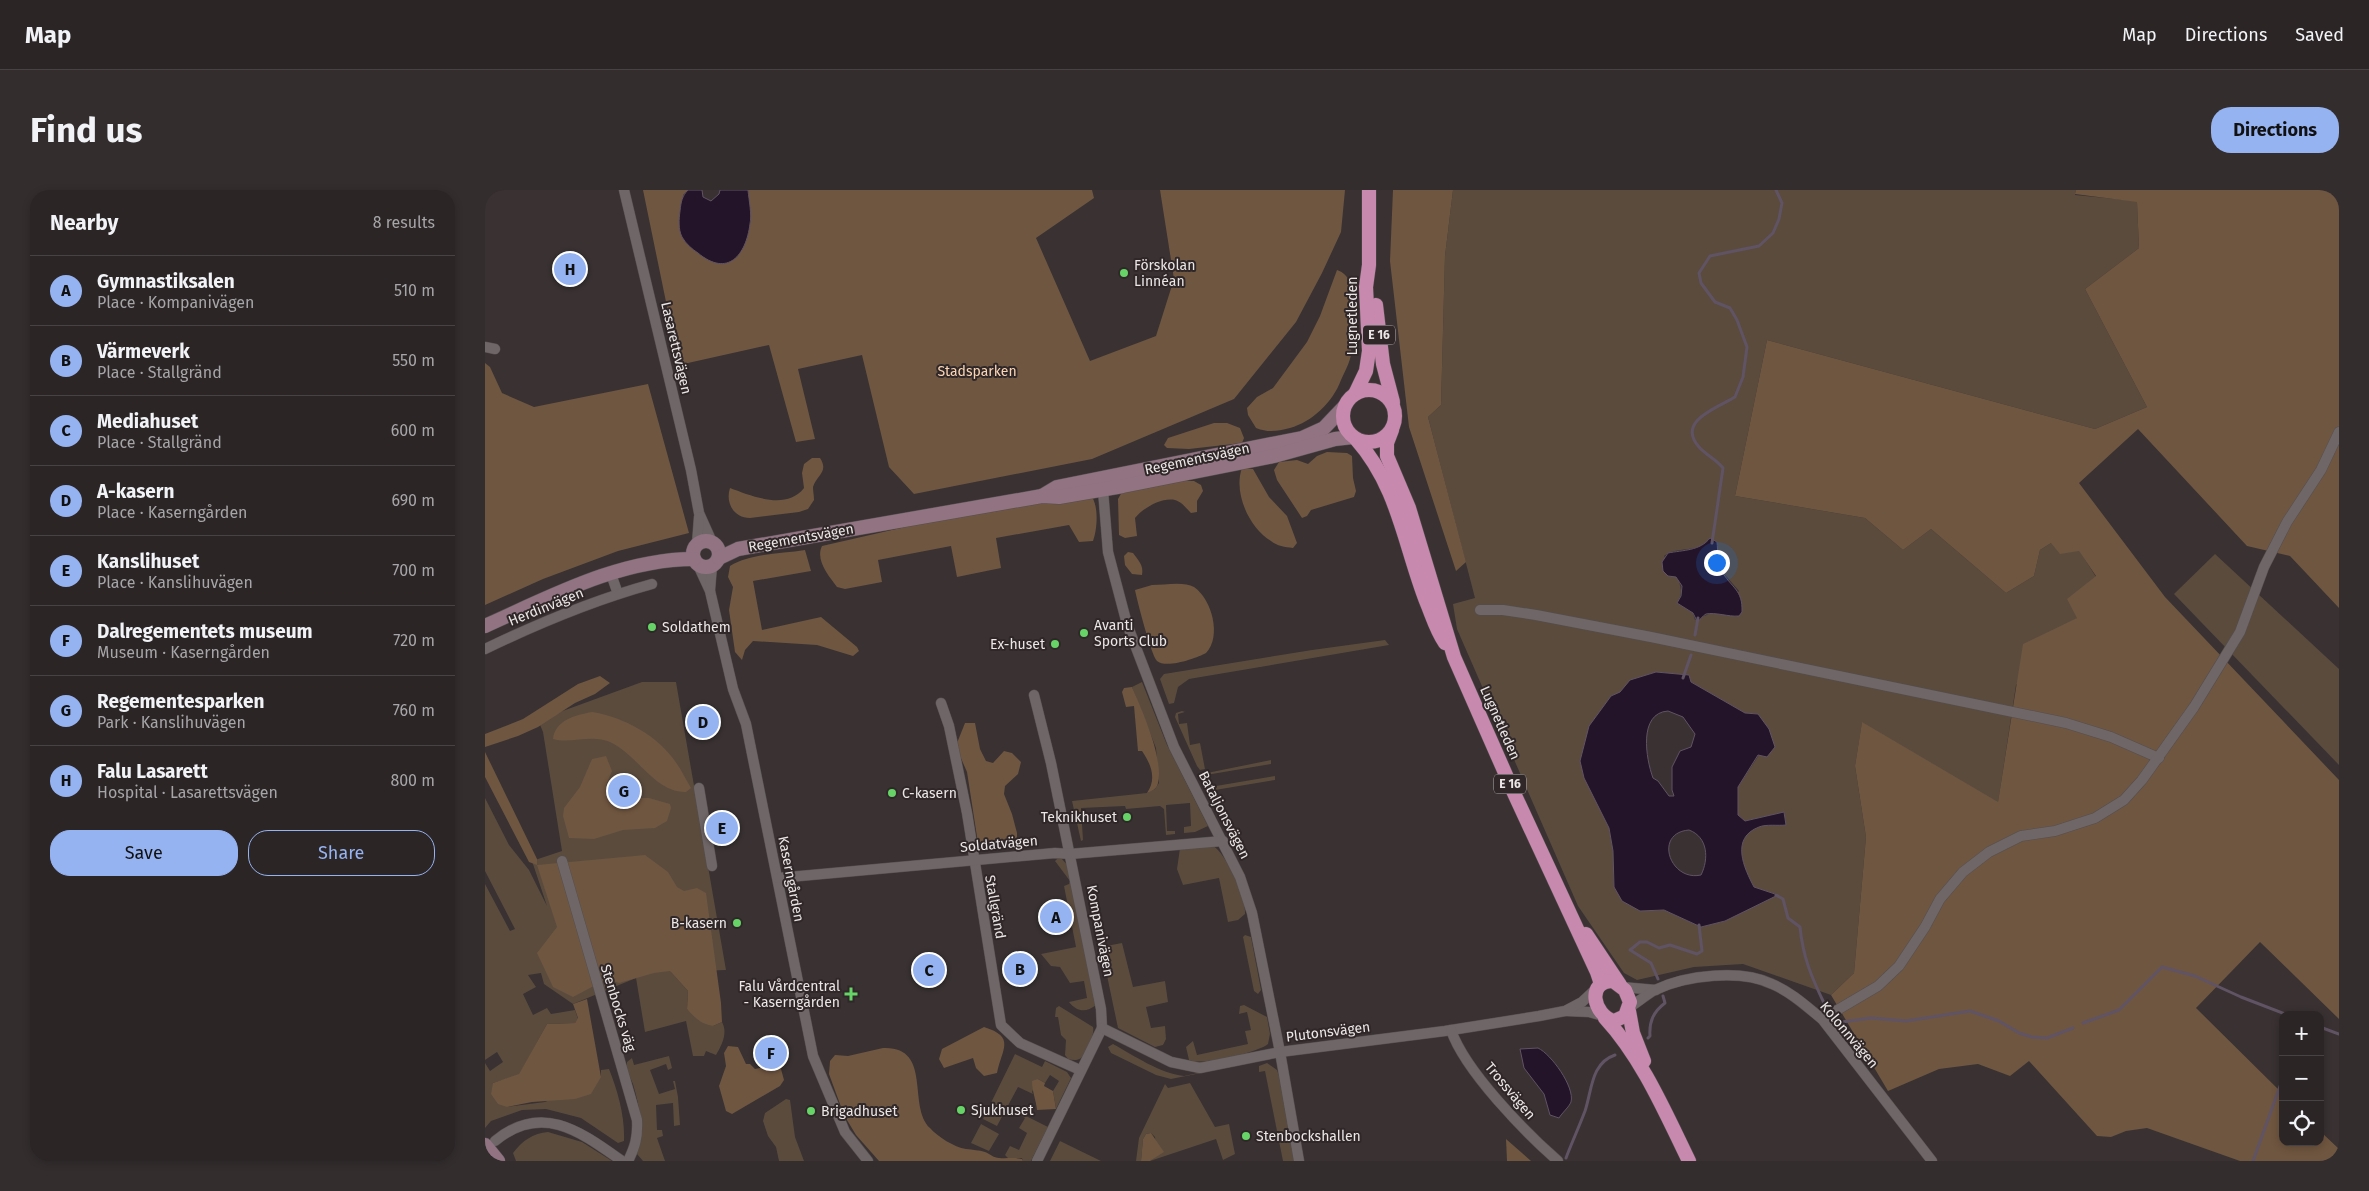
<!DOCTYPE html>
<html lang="en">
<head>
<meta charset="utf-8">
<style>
	body { margin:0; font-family:"Fira Sans",sans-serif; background:#332d2e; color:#f1f3f6 }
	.controls { position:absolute; right:15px; bottom:15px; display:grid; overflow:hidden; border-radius:10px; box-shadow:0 2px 8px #0003 }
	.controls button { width:45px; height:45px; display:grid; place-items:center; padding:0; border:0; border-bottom:1px solid #474243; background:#2b2526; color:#f1f3f6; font:25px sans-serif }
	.you { position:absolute; left:1231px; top:372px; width:18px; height:18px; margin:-12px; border:4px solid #fff; border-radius:50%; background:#1a73e8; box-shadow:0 0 0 8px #1a73e833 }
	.badge { display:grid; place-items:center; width:32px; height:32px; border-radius:50%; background:#95b2f1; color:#111; font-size:16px; font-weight:700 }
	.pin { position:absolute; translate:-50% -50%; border:2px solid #fff; box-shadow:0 1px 5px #0006 }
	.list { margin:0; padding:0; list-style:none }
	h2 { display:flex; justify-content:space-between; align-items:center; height:65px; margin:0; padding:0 20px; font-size:21px }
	h2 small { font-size:16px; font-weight:400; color:#a6a5a7 }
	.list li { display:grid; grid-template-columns:32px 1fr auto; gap:15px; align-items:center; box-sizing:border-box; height:70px; padding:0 20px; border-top:1px solid #474243 }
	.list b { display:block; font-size:19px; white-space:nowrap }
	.list p { margin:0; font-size:16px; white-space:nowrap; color:#a6a5a7 }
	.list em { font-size:16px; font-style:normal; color:#a6a5a7 }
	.actions { display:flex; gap:10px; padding:15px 20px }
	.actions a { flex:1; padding:11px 0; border:1px solid #95b2f1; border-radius:20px; text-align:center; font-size:18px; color:#95b2f1 }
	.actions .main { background:#95b2f1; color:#111 }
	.icon { flex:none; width:28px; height:28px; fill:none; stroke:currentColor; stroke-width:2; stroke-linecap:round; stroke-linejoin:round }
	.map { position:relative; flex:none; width:1854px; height:971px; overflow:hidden; border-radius:20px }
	header { display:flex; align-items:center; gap:30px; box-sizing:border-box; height:70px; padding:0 25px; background:#2b2526; border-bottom:1px solid #474243 }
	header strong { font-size:24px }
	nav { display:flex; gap:28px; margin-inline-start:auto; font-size:18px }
	.intro { display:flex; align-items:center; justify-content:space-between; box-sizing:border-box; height:120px; padding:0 30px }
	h1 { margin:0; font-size:35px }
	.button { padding:12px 22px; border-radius:20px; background:#95b2f1; color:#111; font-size:18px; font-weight:700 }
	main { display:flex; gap:30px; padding:0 30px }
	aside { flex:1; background:#2b2526; border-radius:20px; box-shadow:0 2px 8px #0003 }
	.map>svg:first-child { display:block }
</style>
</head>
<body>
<header>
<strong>Map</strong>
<nav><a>Map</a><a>Directions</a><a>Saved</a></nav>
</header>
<div class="intro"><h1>Find us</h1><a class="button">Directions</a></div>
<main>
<aside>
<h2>Nearby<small>8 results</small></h2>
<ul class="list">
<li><span class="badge">A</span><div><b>Gymnastiksalen</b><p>Place · Kompanivägen</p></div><em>510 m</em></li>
<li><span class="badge">B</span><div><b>Värmeverk</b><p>Place · Stallgränd</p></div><em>550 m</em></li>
<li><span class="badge">C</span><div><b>Mediahuset</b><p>Place · Stallgränd</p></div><em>600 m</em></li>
<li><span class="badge">D</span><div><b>A-kasern</b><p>Place · Kaserngården</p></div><em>690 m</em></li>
<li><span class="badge">E</span><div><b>Kanslihuset</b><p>Place · Kanslihuvägen</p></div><em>700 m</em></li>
<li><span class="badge">F</span><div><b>Dalregementets museum</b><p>Museum · Kaserngården</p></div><em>720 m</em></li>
<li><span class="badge">G</span><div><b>Regementesparken</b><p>Park · Kanslihuvägen</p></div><em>760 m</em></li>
<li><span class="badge">H</span><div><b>Falu Lasarett</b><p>Hospital · Lasarettsvägen</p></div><em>800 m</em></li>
</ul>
<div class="actions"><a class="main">Save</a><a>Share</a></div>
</aside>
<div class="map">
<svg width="1854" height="971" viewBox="0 0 1854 971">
	<rect width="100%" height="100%" fill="#393132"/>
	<g fill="#5a4b3d" fill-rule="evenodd">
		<path d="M968,0H1591L1590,5L1652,11L1654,58L1600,99L1662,217L1610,239L1282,150L1250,306L1380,328L1418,360L1446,339L1521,403L1549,386L1555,360L1566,353L1594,360L1611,387L1592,428L1531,495L1513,613L1377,533L1370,576L1381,647L1369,783L1346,805L1258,774L1209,777L1152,790L1139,783L1093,716L972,439L968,414L990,408L943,227L956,215L960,66ZM1225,348L1232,352L1235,379L1254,401L1237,424H1224L1210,430L1208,423L1192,413C1203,396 1188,382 1179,366C1192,355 1212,365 1225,348ZM1192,485H1203L1206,492L1260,523L1273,524L1274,565L1253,597V625L1260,631L1299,622L1301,635C1293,636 1281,634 1274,637C1245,648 1259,678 1269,698L1292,704L1240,731L1216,737L1179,720L1155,721L1129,697L1128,661L1124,638L1100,588L1126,506Z"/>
		<polygon points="1730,364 1854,479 1854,575 1689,404"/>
		<polygon points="900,450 904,455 704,489 693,497 689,513 684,514 675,489 679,484 827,460"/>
		<path d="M157,492H191L241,780L186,782L203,801L202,819L228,836L237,832C243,843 237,855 231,865L221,861L219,866H208L201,831L160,842L151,788L88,814L59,794L56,783L43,785L51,797L38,804L48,825L62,818L66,824L90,820L93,829L90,833L62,834L34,885L8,893L22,917L60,912L116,887V880L124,879C133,902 140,926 139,951L133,953L96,928L61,919L37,920L6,931L0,938V873L5,881L18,872L12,862L0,870V694L25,741L30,739L0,681V608L24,655L44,680L62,716L47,671L77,661L58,542L53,530Z"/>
		<polygon points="657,492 682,555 723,636 710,642 699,643 699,637 706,636 705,613 681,615 682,641 690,641 690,644 681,645 679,619 675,616 641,619 640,616 596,618 598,650 596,651 587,611 662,603 670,599 674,593 671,558 647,497"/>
		<polygon points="697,521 700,522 693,524 694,534 702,533 705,555 715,553 720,579 715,580 712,576 690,527 691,523"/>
		<polygon points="786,570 786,574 721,585 717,584"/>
		<polygon points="790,586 790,590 730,600 725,597"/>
		<path d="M728,656C741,663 762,709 760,724L753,730L743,732L734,688L698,695L692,679L695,658Z"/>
		<path d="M573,668L577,669L583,676L611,815C601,823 592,822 584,812L602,808L599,791L585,793L575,777L566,776L556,764L591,757L579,696L584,694L585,691L570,671Z"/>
		<polygon points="760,745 766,747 776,800 773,804 769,801 758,747"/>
		<polygon points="637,753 648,797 680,791 683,812 661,817 666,838 680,836 681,849 678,855 670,857 633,838 616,757"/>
		<path d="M759,815L782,827L785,844L783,854C772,863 717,876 704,870L701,857L708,851L712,865L763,854L760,841L766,840L762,822L754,824L755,816Z"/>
		<path d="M574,816L608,837C610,844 602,863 596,868C592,871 587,870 583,869L580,865L581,850L576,845L573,827H570L571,818Z"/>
		<path d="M628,854C650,866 674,883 699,886L760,873L761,874L686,889L671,885L626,863L623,857Z"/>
		<polygon points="530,864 557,877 560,871 582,882 586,888 571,919 568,901 574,891 565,885 560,893 553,889 547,902 548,904 533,897 512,936 498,929"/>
		<path d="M184,866L187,878L183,880L181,874L165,880L174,904L190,899L188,891H190L193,907L195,935L189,936L188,913L171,915L172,940H177L178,946L172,948L180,971H158L152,964C159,942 155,917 148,894C145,887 141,880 142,872L147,868L149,875Z"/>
		<polygon points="782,873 792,880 794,886 809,971 798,971 780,881 774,882 774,876"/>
		<polygon points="705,893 730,937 744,934 750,964 738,970 731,949 665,971 672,966 670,947 666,943 661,944 658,949 656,971 651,971 654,948 680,894 683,898"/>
		<polygon points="301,909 305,910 310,947 319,971 294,971 291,957 283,946 278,931 280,923"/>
		<polygon points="535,923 563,937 546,971 538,971 537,968 523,968 520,965 525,956 534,960 542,943 534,938 540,928 533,924"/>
		<polygon points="496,934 514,944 504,961 486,953"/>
		<path d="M63,942L97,952L127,971H31L28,963C37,951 48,943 63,942Z"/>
		<polygon points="575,951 616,971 565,971"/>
	</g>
	<g fill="#6f5640">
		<path d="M158,0H203L198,5C197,39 189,44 218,67L266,32L263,0H607L609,8L551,48L605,171L671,146L689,89L675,0H860L856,42L837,83L811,132L749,209L607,269L429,304L404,277L377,165L313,179L330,249L311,252L284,155L194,175Z"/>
		<polygon points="908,0 968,0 960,66 956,215 943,227 981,372 971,381 924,237 905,71"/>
		<polygon points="1591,0 1854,0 1854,418 1805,366 1762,356 1653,239 1594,293 1680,407 1854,590 1854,829 1775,752 1711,818 1798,904 1798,952 1835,952 1835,941 1854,959 1854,971 1755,971 1662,938 1641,941 1626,947 1612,946 1544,871 1525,886 1493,874 1454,879 1403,901 1346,805 1369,783 1381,647 1370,576 1377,532 1513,612 1538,454 1592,428 1582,409 1611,386 1594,361 1575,364 1566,353 1555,360 1549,386 1521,403 1446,339 1418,360 1380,328 1250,306 1282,150 1610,239 1662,217 1600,99 1654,58 1652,12 1590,4"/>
		<path d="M852,80C876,88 867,127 866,146C866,153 867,163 865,169C863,176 859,183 856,190C848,212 827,232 805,238C792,241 784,243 771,238L763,225L762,218L772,207L788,198L822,152L835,126Z"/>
		<polygon points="0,173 5,177 17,203 49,217 163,194 204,343 133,361 58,389 0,415"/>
		<polygon points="729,233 742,233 755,238 759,248 757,253 704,259 682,258 679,255 683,248"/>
		<polygon points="842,262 862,263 867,266 868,288 871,301 869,307 826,320 822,326 817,328 792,290 789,280 794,272 812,270 823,274 832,266"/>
		<path d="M327,268H335C344,282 332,285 328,297C328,301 329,306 329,310L323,319L314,322L265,328C249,328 240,313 245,298C267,306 301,321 319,298L317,283L319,274Z"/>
		<path d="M757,278L768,279L784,307L802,326L812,353L808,358C800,357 792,356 786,351C764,338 748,302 757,278Z"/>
		<path d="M690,291H709L716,295L718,301L712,311V322L706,323C701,318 697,312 690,310C677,307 658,318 650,328L652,346L640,348L634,345L633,309L637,302Z"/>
		<path d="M607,307C614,318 612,340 608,351L594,352L584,335L511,348L516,378L472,387L466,356L393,370L397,392L360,399L352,397C344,386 330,370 337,356L494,320Z"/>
		<path d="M320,360L326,381L268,391L277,440L336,427L372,457L374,461L368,466L332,455L268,451L260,460L257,470L250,462L244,420L248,397L243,387L245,376C266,363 296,364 320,360Z"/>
		<path d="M643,362L648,363C653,370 659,375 657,385L647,384L640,375L639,366Z"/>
		<path d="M667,395C679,395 699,391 709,397C727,409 737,447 721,463C712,468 681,479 672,471C666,465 652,410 650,400Z"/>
		<polygon points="115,486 125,493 110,504 90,513 53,537 33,546 0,557 0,544 38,529 93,494"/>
		<path d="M647,497C657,520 679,569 673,593C672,599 667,601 662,603C672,589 666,574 657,561H653L649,516L641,517L637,502L639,498Z"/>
		<path d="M107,522C139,527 174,546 192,574C197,581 201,590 206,598L201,602C170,603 152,564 125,552C107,544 86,554 68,549C70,530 91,525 107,522Z"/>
		<polygon points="480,533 490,533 495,559 501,571 508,573 519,561 527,563 536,572 533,584 520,596 519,604 527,624 532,643 532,652 505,655 493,653 482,582 475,566 472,553"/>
		<path d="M0,562L52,669V675L160,665L183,682L192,697L199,701L212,698L221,703L236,813L237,832L228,836C216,834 210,828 202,819L203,801L185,781L169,783L134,793L122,789L88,807L68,797L52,763L72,737L52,675L44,672L0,587Z"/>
		<polygon points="121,566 127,581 121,595 141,608 164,608 185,614 186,618 182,631 170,638 138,640 109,649 84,648 78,626 79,618 95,597 107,569"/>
		<polygon points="102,809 116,887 106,904 90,909 47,912 22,917 13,914 6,904 8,893 34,884 62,834 90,833 93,828 88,814"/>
		<path d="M499,837C531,847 517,859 512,883L499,886L491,878L488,868L459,878L454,869L457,859Z"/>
		<path d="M243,856L253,857L261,874H265L270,879C281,877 286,874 296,879L299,890L295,896L247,924L241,921L234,896L241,876L239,863Z"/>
		<path d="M398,858C448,856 422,916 445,938C453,947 469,957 481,959C488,960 494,960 500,962C505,964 509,968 514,968C522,969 529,967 537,969L538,971H394L371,945L359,925L344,884L345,871L350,865L363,866Z"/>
		<path d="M553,889L560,893L559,896L568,901L571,919L552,920C551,909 547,902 547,891Z"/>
		<polygon points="666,943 679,962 665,971 656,971 658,949 661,944"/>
		<polygon points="1021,949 1046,971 1022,971"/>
	</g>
	<g fill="#24142a" stroke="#605363" fill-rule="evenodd">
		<path d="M203,0H217L218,7L226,11L234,4L235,0H263C264,11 267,24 265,34C261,65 243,88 213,63C207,59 201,54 197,47C193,39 194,29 195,21C196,12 197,6 203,0Z"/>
		<path d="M1225,348L1232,352C1233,361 1232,372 1236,380C1246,398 1258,399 1257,422L1254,426C1243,427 1231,422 1221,424C1217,426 1216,430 1212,431L1208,423L1192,413L1196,406L1197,396L1191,387L1183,386L1178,381L1177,372L1183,363C1198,360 1215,361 1225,348Z"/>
		<path d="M1171,482L1204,485L1206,492L1260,523L1273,524L1284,539L1290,557L1282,567L1273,565L1253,597V625L1260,631L1299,622L1301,635C1293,636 1281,634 1274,637C1245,648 1259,678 1269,697L1293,705L1240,731L1216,737L1179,720L1155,721L1137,711L1129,697L1128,661L1124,638L1099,588L1095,571L1104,536L1126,506L1135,502L1145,490ZM1183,521L1198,527L1210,544L1206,557L1195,561L1187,577V600L1189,606H1184L1173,591L1168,588C1161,569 1153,523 1183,521ZM1204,640C1223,647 1224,669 1216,685C1185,692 1168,643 1204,640Z"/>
		<path d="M1053,858C1066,864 1090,897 1086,912C1084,917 1077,923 1074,928L1065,925L1059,904L1039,878L1035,859Z"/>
	</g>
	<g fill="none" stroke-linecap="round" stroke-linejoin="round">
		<g stroke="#605363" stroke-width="3">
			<path d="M1227,353L1238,278C1231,269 1221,265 1214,257C1191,231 1232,218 1250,207L1258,187L1262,157L1252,130L1245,118L1230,112L1216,93L1214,83L1225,66L1274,56L1288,43L1294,29L1297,13L1291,0"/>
			<polyline points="1210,445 1213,428"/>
			<polyline points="1198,488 1206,465"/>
			<path d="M1291,705L1298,709L1303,728L1315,737C1318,767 1326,786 1339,813L1344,815"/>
			<polyline points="1173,789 1166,773 1145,760 1155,752 1162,752 1174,758 1185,755 1212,764 1217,761 1214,735"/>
			<polyline points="1357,832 1386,828 1421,831 1485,821 1514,831 1534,843 1547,847 1562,848 1588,838"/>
			<polyline points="1598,833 1634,820 1677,777 1710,786 1756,807 1803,825"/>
			<polyline points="1835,837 1854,844"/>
			<path d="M1163,848L1165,846C1164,832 1168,822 1180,813L1178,806"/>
			<path d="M1081,968C1087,952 1094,937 1100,921C1107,900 1106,873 1130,865"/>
			<polyline points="1768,971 1798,888"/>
		</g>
		<g stroke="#554e4f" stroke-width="11">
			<g id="minor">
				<polyline points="139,0 206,280 214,323 227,352"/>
				<polyline points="0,157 10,159"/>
				<polyline points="618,300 623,362 642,434 689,557 755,687 767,723 795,862 814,971"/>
				<polyline points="212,354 214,327"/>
				<polyline points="212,373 225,401 248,499 261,534 328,866 360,942 383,971"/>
				<polyline points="126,384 133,404"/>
				<polyline points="225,400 227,376"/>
				<polyline points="995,420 1018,420 1051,425 1166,447 1581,533 1626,547 1674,568"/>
				<path d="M0,459C54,433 109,410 167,394"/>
				<polyline points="549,505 566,573 616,819 617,838 552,971"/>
				<polyline points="456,513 464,536 482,623 516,835 535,853 595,880"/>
				<polyline points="214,598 227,676"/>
				<path d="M77,671L152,930C153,947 150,957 143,971"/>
				<polyline points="293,688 570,663 585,664 738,651"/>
				<polyline points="1137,797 1171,800"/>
				<path d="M1145,817C1153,812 1161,805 1170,800C1201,785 1256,779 1287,794C1306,802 1321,816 1337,829L1447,971"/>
				<polyline points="1081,821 1104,822 1118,826"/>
				<polyline points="1337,829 1393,796 1414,776 1440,737 1455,709 1478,682 1504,662 1536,646 1570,641 1610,628 1639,610 1657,590 1709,517 1755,442 1779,377 1802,332 1836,280 1854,242"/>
				<polyline points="617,838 686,872 715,878 795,862 960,841 1054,826 1080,821 1097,812 1112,798"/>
				<path d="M966,840C980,881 1040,942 1073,971"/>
				<path d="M10,951C57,912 96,942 137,971"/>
			</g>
		</g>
		<g stroke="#554e4f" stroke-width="15">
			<g id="secondary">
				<polyline points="557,306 572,297 817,248 839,238 859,217"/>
				<circle cx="221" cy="364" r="13"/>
				<polyline points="234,368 253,359 557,306 574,307 638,296 789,266 850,249 868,247"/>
				<path d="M0,436C65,407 135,369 209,369"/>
				<polyline points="0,955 13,971"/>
			</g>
		</g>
		<g stroke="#554e4f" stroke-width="15">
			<g id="trunk">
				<polyline points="891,115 898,174 908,212"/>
				<circle cx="884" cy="226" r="26"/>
				<polyline points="870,204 881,181 884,161 881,97 884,75 884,0"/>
				<polyline points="907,240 902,253 902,266 924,318 969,467 1028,601 1112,782 1116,794"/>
				<path d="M871,249C913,296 919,354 941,411C947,425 951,440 960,453"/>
				<polyline points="1101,744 1135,795"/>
				<path d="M1128,791L1140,800L1145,812L1140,826L1129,831C1108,825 1101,791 1128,791Z"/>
				<polyline points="1144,821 1148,843 1159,871"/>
				<path d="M1120,828C1157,868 1180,922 1204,971"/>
			</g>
		</g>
		<use href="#minor" stroke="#6f6667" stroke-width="10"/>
		<use href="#secondary" stroke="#917382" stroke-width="14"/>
		<use href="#trunk" stroke="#c889ae" stroke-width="14"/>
	</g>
	<g fill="#66d466" stroke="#2f2728" stroke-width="2">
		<circle cx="639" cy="83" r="5"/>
		<circle cx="167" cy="437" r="5"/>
		<circle cx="599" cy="443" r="5"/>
		<circle cx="570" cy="454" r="5"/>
		<circle cx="407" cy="603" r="5"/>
		<circle cx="642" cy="627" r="5"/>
		<circle cx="252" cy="733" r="5"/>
		<path d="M363.5 796.5h5v5h5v5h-5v5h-5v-5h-5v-5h5z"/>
		<circle cx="476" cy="920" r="5"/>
		<circle cx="326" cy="921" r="5"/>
		<circle cx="761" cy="946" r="5"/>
	</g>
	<g text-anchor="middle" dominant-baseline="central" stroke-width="4" stroke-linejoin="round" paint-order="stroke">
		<g fill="#2f2728" stroke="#b3adae" stroke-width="1">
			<rect x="878" y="135.5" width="32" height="19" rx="4"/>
			<rect x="1009" y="584.5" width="32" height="19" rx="4"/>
		</g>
		<g font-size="12" font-weight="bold" fill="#ece6e7">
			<text x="894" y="145">E 16</text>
			<text x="1025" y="594">E 16</text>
		</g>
		<g font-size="14" fill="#ece6e7" stroke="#2f2728" text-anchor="start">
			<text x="649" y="75">Förskolan<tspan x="649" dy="16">Linnéan</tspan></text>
			<text x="609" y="435">Avanti<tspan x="609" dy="16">Sports Club</tspan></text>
			<text x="177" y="437">Soldathem</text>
			<text x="560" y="454" text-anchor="end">Ex-huset</text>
			<text x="417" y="603">C-kasern</text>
			<text x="632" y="627" text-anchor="end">Teknikhuset</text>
			<text x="242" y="733" text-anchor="end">B-kasern</text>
			<text x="355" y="796" text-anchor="end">Falu Vårdcentral<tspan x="355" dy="16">- Kaserngården</tspan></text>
			<text x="486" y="920">Sjukhuset</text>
			<text x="336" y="921">Brigadhuset</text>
			<text x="771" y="946">Stenbockshallen</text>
		</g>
		<g font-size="14" fill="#ece6e7" stroke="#2f2728">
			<text transform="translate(867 126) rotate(-90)">Lugnetleden</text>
			<text transform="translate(191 158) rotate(77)">Lasarettsvägen</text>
			<text transform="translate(712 269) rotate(-12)">Regementsvägen</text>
			<text transform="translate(316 348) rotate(-10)">Regementsvägen</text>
			<text transform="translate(61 417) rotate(-22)">Herdinvägen</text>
			<text transform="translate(1015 533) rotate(66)">Lugnetleden</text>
			<text transform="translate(739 625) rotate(63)">Bataljonsvägen</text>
			<text transform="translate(514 654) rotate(-5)">Soldatvägen</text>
			<text transform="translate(306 689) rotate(79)">Kaserngården</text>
			<text transform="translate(510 717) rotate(80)">Stallgränd</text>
			<text transform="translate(615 741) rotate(79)">Kompanivägen</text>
			<text transform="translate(133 818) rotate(73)">Stenbocks väg</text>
			<text transform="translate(843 842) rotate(-7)">Plutonsvägen</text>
			<text transform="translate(1364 845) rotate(50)">Kolonnvägen</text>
			<text transform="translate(1025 901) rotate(50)">Trossvägen</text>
		</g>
		<g font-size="14" fill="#fcd6b4" stroke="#2f2728">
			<text x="492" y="181">Stadsparken</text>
		</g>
	</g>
</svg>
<div class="controls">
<button>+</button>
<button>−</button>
<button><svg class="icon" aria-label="locate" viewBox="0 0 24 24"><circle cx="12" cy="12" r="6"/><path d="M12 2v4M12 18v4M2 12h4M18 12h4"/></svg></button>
</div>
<div class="you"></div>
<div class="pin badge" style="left:571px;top:727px">A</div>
<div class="pin badge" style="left:535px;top:779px">B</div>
<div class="pin badge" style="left:444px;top:780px">C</div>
<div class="pin badge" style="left:218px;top:532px">D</div>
<div class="pin badge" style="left:237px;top:638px">E</div>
<div class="pin badge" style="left:286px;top:863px">F</div>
<div class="pin badge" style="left:139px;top:601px">G</div>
<div class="pin badge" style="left:85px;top:79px">H</div>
</div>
</main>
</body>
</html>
